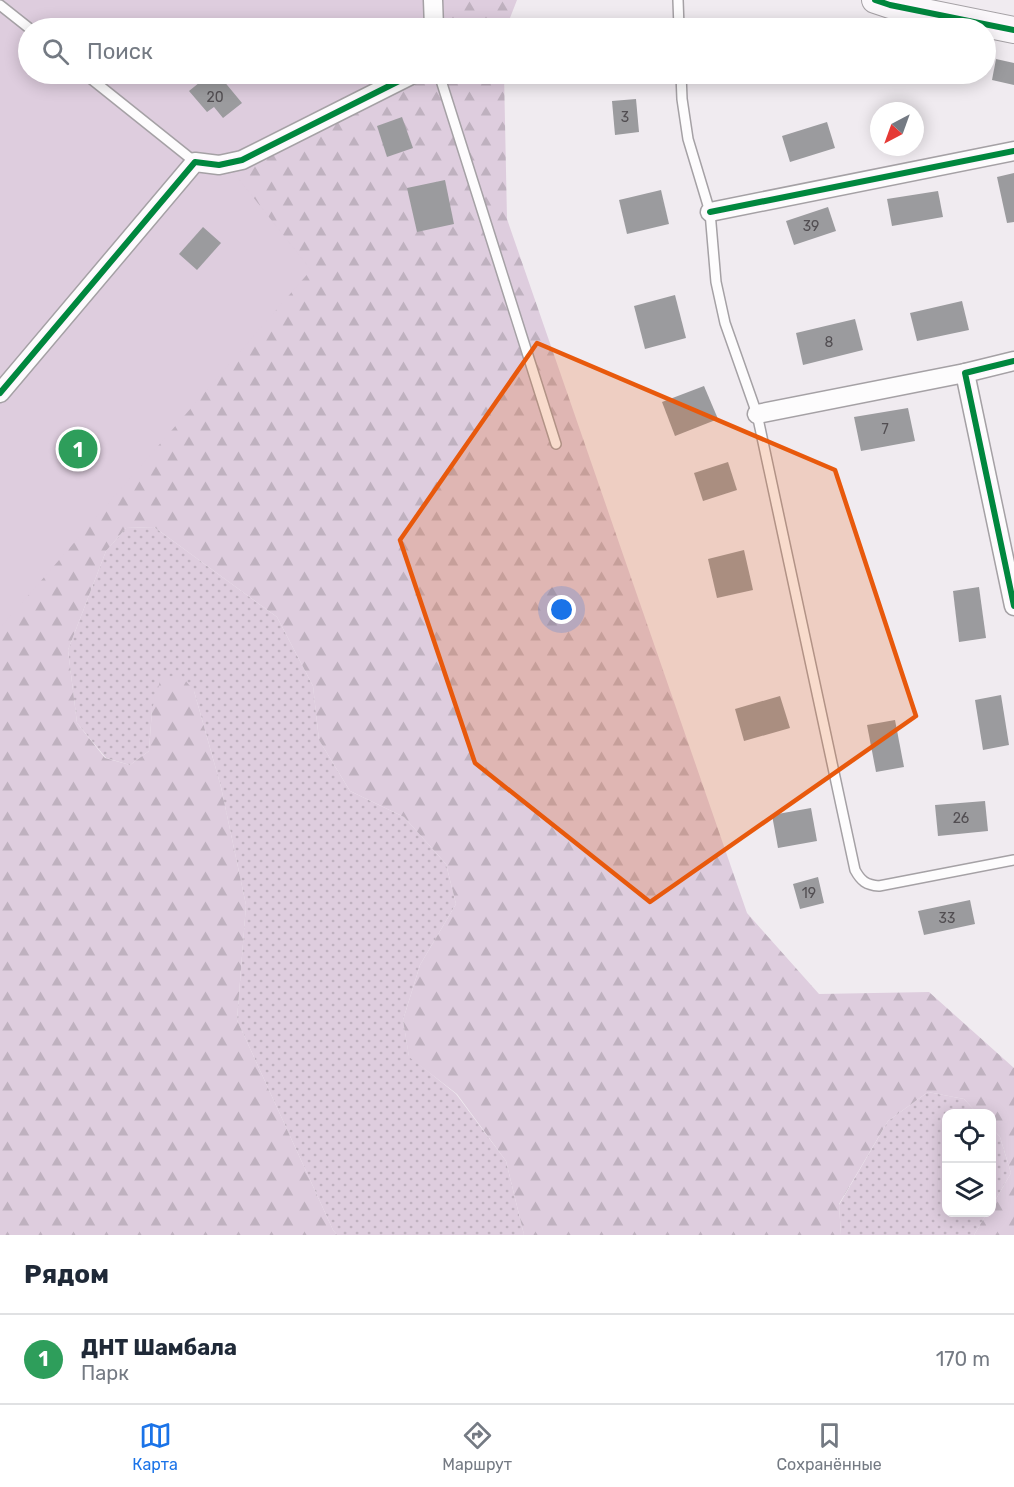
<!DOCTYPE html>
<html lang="ru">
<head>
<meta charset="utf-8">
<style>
	body { margin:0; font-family:Rubik,sans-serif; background:#f2f2f3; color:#1f2937 }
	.controls { position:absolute; right:18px; bottom:18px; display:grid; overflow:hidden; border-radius:12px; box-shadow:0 3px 15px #0003 }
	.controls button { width:54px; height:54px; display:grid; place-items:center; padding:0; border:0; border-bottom:2px solid #e0e1e3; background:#fff; color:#1f2937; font:30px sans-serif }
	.compass { position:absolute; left:870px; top:102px; width:54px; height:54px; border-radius:50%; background:#fff; box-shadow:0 3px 15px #0003; rotate:221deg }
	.you { position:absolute; left:562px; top:610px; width:21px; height:21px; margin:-15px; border:4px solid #fff; border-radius:50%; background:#1a73e8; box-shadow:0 0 0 9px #1a73e833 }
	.badge { display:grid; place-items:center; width:39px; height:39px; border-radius:50%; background:#1a73e8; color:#fff; font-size:20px; font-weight:700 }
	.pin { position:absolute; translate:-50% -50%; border:3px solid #fff; box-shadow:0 2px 6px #0006 }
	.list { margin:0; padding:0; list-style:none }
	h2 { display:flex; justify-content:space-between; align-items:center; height:78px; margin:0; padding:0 24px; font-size:26px }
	h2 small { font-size:20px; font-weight:400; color:#747a83 }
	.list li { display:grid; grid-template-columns:39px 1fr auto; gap:18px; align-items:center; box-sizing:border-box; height:90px; padding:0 24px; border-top:2px solid #e0e1e3 }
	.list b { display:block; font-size:22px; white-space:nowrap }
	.list p { margin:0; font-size:20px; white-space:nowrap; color:#747a83 }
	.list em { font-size:20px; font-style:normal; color:#747a83 }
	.icon { flex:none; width:33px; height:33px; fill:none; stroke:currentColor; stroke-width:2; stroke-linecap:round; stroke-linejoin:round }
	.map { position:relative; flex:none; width:1014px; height:1235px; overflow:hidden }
	.search { position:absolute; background:#fff; box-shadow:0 3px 15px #0003; left:18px; right:18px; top:18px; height:66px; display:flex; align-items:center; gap:15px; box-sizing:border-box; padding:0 21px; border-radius:33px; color:#747a83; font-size:22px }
	.sheet { height:168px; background:#fff }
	nav { display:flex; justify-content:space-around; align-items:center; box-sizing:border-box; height:84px; border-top:2px solid #e0e1e3; background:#fff; font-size:16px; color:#747a83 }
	nav a { display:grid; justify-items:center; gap:3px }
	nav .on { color:#1a73e8 }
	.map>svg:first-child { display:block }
</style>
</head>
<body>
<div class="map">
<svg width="1014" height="1235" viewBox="0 0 1014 1235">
	<defs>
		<pattern id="grass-dots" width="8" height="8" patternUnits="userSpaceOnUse" patternTransform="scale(1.5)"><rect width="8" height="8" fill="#decdde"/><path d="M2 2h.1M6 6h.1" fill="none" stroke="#bfb1bf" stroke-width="1.8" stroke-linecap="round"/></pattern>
		<pattern id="forest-firs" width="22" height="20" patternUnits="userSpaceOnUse" patternTransform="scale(1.5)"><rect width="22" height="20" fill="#decdde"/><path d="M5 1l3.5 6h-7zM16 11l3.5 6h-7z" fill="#bfb1bf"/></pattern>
	</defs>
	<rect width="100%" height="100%" fill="#f0ebf0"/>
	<g fill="url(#grass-dots)">
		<polygon points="154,527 277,617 313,686 319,740 350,791 404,817 446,864 456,904 420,965 403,1020 409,1056 456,1094 506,1161 524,1235 337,1235 333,1230 237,1020 246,905 221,787 194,691 152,709 149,751 130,765 106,758 77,723 68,650 106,551 126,528"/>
		<polygon points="928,1092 964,1099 977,1113 946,1114 946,1212 987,1213 974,1235 841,1235 839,1205 888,1121"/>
		<polygon points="992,1128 1000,1137 1011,1173 992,1206"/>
	</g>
	<polygon fill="url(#forest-firs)" points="0,0 517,0 506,28 28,28 28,74 504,74 507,219 747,913 819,994 929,992 1014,1068 1014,1235 974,1235 987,1213 992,1212 992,1206 1011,1173 1000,1137 992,1128 992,1114 977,1113 964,1099 928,1092 888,1121 839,1204 841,1235 524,1235 506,1161 457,1094 409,1057 403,1020 420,965 456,904 446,864 404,817 350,791 319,740 313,686 277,617 154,527 126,528 106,551 68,650 77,723 105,758 130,765 149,751 152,709 161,678 181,675 194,691 221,787 246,905 237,1020 333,1230 337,1235 0,1235"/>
	<polygon fill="#decdde" points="0,0 437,0 437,28 28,28 28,74 429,74 234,173 311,270 0,628"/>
	<g fill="#9b9b9e">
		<polygon points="996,59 1014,63 1014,85 992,80"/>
		<polygon points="210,74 218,74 242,103 223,118 214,107 207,112 189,91"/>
		<polygon points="636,99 639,132 615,135 612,101"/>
		<polygon points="402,117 413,148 387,157 377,126"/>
		<polygon points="827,122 835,148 790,162 782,136"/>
		<polygon points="1014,173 1014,222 1007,223 997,177"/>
		<polygon points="445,180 454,224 417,232 407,188"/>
		<polygon points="661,190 669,224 627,234 619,200"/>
		<polygon points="938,191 943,217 892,226 887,199"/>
		<polygon points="828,207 836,231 794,245 786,221"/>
		<polygon points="203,227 221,243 197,270 179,254"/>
		<polygon points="675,295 686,338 645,349 634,306"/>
		<polygon points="962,301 969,330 917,341 910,313"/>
		<polygon points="855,319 863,350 803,365 796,333"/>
		<polygon points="704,386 718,419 675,436 662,402"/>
		<polygon points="908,408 915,441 861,451 854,417"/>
		<polygon points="728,462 737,490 703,501 694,473"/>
		<polygon points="744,550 753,590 717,598 708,559"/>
		<polygon points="979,587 986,638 959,642 953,591"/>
		<polygon points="1001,695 1009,745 983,750 975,700"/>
		<polygon points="780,696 790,728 744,741 735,709"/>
		<polygon points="895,720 904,767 876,772 867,725"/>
		<polygon points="985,801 988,831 938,836 935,805"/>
		<polygon points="811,808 817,841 778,848 772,815"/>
		<polygon points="818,877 824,903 800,909 793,884"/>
		<polygon points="970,900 975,924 924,935 918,911"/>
	</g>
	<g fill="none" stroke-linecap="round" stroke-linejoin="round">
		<g stroke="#a5a1a5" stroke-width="12">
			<g id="lane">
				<polyline points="678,0 679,28"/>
				<polyline points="0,5 29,28"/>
				<polyline points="85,74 195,162"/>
				<polyline points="439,74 556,444"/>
				<path d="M681,74L682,99L688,139L710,212L716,282L725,323L757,414L855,870C861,881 866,885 879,886L1014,860"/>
			</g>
		</g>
		<g stroke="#a5a1a5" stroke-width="21">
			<g id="street">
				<polyline points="433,0 434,28"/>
				<polyline points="710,212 1014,151"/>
				<polyline points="1014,361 965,373 1014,606"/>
				<polyline points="0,393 195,162 219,165 242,160 413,74"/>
				<polyline points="757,414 965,373"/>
			</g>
		</g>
		<g stroke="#a5a1a5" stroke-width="28">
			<polyline id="secondary" points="875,0 890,5 1014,30"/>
		</g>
		<use href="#lane" stroke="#fdfcfd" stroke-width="9"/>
		<use href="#street" stroke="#fdfcfd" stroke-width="18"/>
		<use href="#secondary" stroke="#faf7fa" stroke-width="26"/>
		<g stroke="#fef7fe" stroke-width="10">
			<g id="cycleway">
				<polyline points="875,0 890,5 1014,30"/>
				<polyline points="710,212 1014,151"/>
				<polyline points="1014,361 965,373 1014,606"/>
				<polyline points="0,393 195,162 219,165 242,160 413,74"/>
			</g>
		</g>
		<use href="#cycleway" stroke="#00873e" stroke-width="6"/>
	</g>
	<path fill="#e8590c" fill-opacity="0.2" stroke="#e8590c" stroke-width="4.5" stroke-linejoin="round" d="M537,343L835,470L916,716L650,902L475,763L400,540Z"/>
	<g text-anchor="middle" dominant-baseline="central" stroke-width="6" stroke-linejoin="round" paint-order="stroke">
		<g font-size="14" fill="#524e52">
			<text x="215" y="97">20</text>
			<text x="625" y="117">3</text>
			<text x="811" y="226">39</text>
			<text x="829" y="342">8</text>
			<text x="885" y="429">7</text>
			<text x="961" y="818">26</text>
			<text x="809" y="893">19</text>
			<text x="947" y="918">33</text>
		</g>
	</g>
</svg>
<div class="controls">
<button><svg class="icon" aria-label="locate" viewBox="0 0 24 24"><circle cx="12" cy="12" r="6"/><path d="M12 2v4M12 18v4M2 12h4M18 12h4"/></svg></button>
<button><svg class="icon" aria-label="layers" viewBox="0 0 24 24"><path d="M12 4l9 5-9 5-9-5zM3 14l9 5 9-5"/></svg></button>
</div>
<svg class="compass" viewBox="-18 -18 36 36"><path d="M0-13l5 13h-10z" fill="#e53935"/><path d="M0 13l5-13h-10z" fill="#747a83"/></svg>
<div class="you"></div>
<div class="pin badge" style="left:78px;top:449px;background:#2e9e5b">1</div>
<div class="search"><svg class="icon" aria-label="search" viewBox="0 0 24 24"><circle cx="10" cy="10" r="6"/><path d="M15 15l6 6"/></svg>Поиск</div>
</div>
<section class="sheet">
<h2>Рядом<small></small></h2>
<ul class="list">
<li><span class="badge" style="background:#2e9e5b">1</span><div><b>ДНТ Шамбала</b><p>Парк</p></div><em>170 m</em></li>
</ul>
</section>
<nav>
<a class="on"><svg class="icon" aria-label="map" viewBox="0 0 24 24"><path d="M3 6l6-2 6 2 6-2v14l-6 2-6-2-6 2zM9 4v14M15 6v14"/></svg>Карта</a>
<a><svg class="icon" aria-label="directions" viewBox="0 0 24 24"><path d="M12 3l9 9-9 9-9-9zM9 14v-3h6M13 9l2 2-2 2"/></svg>Маршрут</a>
<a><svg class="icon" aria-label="saved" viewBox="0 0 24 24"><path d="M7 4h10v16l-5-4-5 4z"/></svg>Сохранённые</a>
</nav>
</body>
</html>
